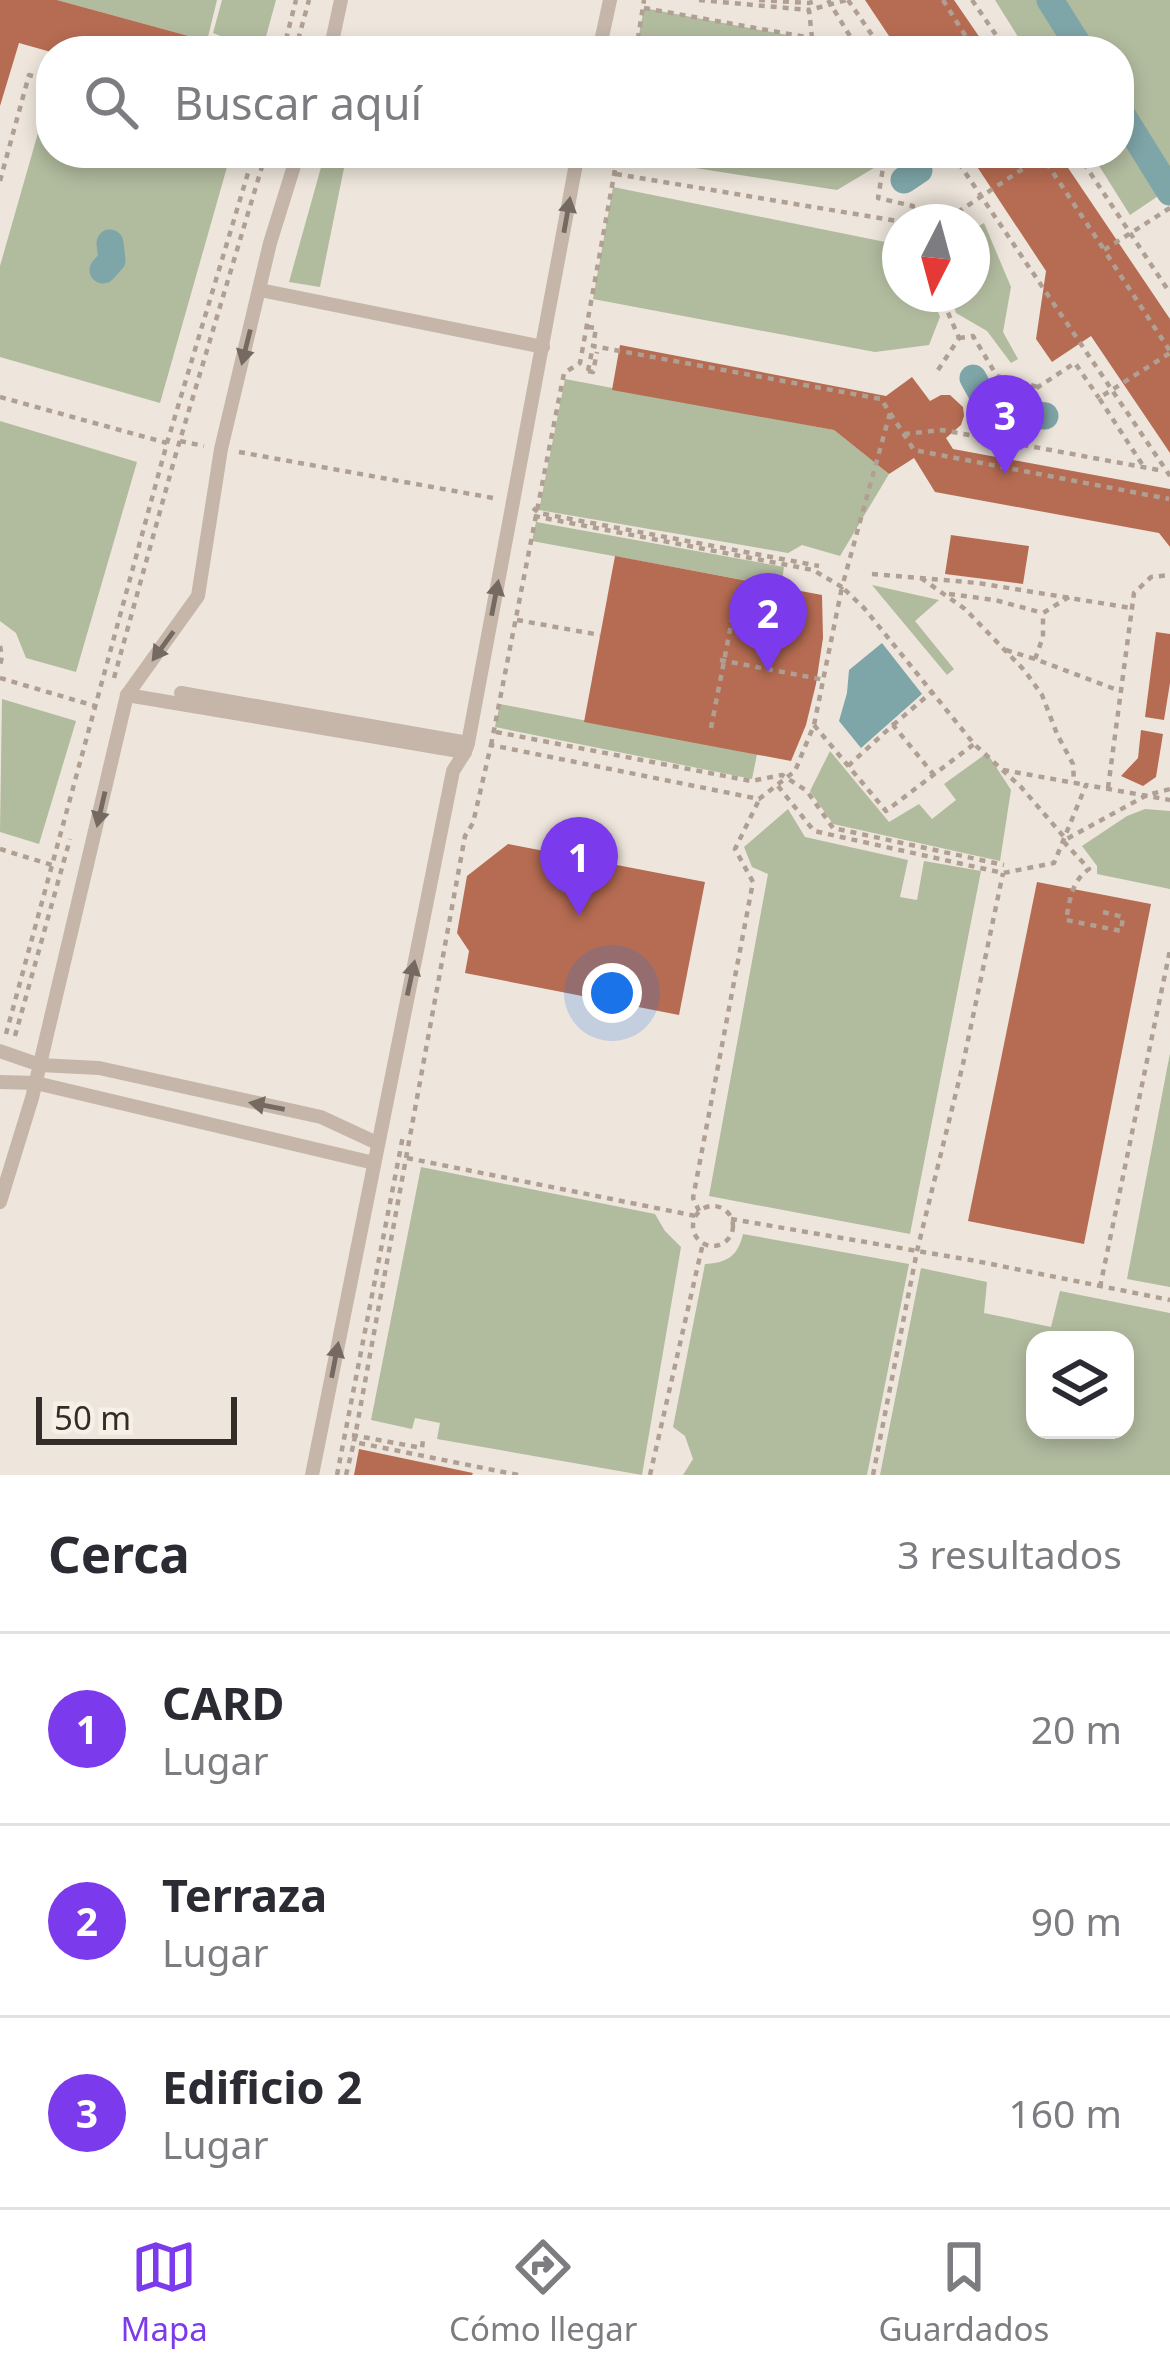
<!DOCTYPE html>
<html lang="es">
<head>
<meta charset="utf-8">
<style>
	body { margin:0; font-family:"Noto Sans",sans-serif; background:#f7f7f7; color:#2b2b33 }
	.controls { position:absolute; right:36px; bottom:36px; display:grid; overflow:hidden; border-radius:24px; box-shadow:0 6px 18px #0003 }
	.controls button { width:108px; height:108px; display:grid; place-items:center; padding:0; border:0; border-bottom:3px solid #e1e1e2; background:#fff; color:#2b2b33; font:60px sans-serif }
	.compass { position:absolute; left:882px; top:204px; width:108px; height:108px; border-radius:50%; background:#fff; box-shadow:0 6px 18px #0003; rotate:186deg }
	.scale { position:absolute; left:36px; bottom:30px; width:201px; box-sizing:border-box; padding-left:12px; border:6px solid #332c28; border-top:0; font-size:33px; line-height:42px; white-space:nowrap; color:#332c28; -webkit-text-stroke:9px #f7f0e7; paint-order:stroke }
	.you { position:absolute; left:612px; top:993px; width:42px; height:42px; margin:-30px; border:9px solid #fff; border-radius:50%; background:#1a73e8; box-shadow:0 0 0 18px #1a73e833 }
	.badge { display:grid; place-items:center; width:78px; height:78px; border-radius:50%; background:#7c3aed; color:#fff; font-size:39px; font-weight:700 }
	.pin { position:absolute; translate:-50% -99px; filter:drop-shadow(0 3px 6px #0008) }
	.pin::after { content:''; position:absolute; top:63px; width:42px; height:36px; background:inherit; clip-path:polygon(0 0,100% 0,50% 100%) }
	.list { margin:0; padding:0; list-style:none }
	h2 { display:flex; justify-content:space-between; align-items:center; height:156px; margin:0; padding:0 48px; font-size:51px }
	h2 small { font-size:39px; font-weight:400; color:#7c7c81 }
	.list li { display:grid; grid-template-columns:78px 1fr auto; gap:36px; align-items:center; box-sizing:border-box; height:192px; padding:0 48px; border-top:3px solid #e1e1e2 }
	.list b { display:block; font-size:45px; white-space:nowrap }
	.list p { margin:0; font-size:39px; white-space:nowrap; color:#7c7c81 }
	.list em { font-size:39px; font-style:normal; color:#7c7c81 }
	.icon { flex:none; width:66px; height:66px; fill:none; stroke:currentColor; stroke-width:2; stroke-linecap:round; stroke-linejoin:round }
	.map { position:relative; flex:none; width:1170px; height:1475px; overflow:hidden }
	.search { position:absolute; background:#fff; box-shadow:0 6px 18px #0003; left:36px; right:36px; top:36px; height:132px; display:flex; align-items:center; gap:30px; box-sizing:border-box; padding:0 42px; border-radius:48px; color:#7c7c81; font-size:45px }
	.sheet { height:732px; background:#fff }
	nav { display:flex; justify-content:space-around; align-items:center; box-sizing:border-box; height:168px; border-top:3px solid #e1e1e2; background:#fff; font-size:33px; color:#7c7c81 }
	nav a { display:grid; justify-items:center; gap:6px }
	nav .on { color:#7c3aed }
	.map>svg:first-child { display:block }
</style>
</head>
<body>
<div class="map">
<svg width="1170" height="1475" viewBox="0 0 1170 1475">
	<rect width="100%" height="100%" fill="#eee6dc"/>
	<g fill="#b1bb9e" fill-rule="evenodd">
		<polygon points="57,0 217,0 207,41"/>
		<polygon points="222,0 276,0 262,51 224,51 225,38 213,33"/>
		<polygon points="995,0 1170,0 1170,188 1130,215 1091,153 1119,153 1119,51 1027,51"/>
		<polygon points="644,8 872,51 636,51"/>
		<polygon points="48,98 51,99 51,153 231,153 160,403 0,357 0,266"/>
		<polygon points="325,153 347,153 320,287 289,282"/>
		<polygon points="618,153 879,153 884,162 837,190 618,156"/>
		<polygon points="613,187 900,245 900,294 931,294 940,317 929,345 875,352 593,299"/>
		<polygon points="984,223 1011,287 1003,332 1018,359 1011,363 987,331 956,313 950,294 972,294 972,230"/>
		<polygon points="565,379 834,430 889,474 840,556 802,545 788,553 539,510"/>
		<polygon points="0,421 137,462 76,672 26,658 16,633 0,621"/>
		<polygon points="536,522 784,567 781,587 532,541"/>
		<polygon points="872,585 939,600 915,621 954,669 947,675"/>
		<polygon points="2,699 76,721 39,844 0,832"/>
		<polygon points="500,704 757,754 752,779 495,727"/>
		<polygon points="830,751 889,822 919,804 932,819 956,800 944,784 987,753 1011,790 1000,861 833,824 810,791"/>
		<polygon points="788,809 805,837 908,860 900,897 917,900 924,861 981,871 910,1234 709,1196 768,874 752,867 744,847"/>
		<polygon points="1145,809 1170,811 1170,889 1097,874 1097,866 1082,846 1127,816"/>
		<polygon points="1170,1053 1170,1287 1127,1279"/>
		<polygon points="421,1167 655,1214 665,1231 681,1247 642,1475 437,1439 440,1423 415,1418 412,1429 371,1420"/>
		<path d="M743,1234L909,1264L867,1475H683L693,1459L685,1436L673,1427L705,1264C727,1263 738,1256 743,1234Z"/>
		<path d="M921,1268L987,1282L984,1313L1051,1327L1060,1291L1170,1313V1475H880ZM1035,1340H1125V1430H1035Z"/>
	</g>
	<polygon fill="#7ea5a8" points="882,643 922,694 861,748 839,721 847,693 849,670"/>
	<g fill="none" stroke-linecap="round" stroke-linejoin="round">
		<g stroke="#7ea5a8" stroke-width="27">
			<polyline points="1050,0 1082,51"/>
			<polyline points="1119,110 1170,192"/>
			<polyline points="904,180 919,170"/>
			<polyline points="103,270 112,260 110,243"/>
			<polyline points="973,378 983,396"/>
			<polyline points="1001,410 1045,416"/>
		</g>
	</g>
	<g fill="#b66c52">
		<polygon points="0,0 57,0 207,41 204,51 51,52 19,43 0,106"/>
		<polygon points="865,0 954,0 989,51 899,51"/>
		<polygon points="968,153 1058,153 1170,319 1170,453 1091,336 1052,362 1036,339 1046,271"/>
		<polygon points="620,345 886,396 912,377 930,401 941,395 950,395 963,407 964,416 961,425 946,438 953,449 1170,489 1170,547 1159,533 935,492 914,458 889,474 834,430 612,390"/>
		<polygon points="951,535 1029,546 1023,584 945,574"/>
		<polygon points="615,556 822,595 823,638 816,684 806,725 791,761 584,722"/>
		<polygon points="1156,632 1170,634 1170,683 1164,720 1145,717"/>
		<polygon points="1141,730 1163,734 1156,777 1143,786 1121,776 1138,758"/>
		<polygon points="508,844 705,882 679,1015 465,973 469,951 457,933 467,876"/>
		<polygon points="1037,882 1151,904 1084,1244 968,1221"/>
		<polygon points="359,1449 473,1473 472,1475 354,1475"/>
	</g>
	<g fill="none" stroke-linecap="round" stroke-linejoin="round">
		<g stroke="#b0a094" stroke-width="4.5" stroke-dasharray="6 6" stroke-linecap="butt">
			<polyline points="699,0 809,10"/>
			<polyline points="759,0 809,3 818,0"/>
			<polyline points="828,0 856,46 856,51"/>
			<polyline points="848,0 883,51"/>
			<polyline points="943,0 975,51"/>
			<polyline points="972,0 1007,51"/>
			<polyline points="644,8 856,46 875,40"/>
			<polyline points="812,38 809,10 847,0"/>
			<polyline points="283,51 296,0"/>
			<polyline points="295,51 309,0"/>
			<polyline points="636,51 644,0"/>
			<polyline points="896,153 884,162 878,198 913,206 910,222"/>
			<polyline points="952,153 1170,476"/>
			<polyline points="1040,153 1103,248"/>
			<polyline points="1077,153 1170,293"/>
			<polyline points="616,174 903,222"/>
			<polyline points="0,181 29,75 51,81"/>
			<polyline points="1170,208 1104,250 1170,351"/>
			<polyline points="924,222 946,220 1042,156"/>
			<polyline points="588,327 596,328 593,346 881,399 914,450 1169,499"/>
			<polyline points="959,338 973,336 997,376 1038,387"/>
			<polyline points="938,370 959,338 940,294"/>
			<polyline points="588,371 593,346"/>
			<polyline points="588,371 593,372 597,352"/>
			<polyline points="0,397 167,443"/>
			<polyline points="904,434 942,430 1164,471"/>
			<polyline points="180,441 204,446"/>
			<polyline points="1018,443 1025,400 1038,387 1075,363 1099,398"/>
			<polyline points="239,452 493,498"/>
			<polyline points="1142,464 1099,398 1170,353"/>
			<polyline points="533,508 539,513 819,566"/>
			<polyline points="534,516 813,570 842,587 890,413"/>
			<polyline points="872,574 978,583 1131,608"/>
			<polyline points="921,578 965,609 1025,671 1042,695 1057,734 1073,764 1074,783"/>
			<polyline points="949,594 995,600 1043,613"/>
			<polyline points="1069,597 1043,613 1043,637 1035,659 1120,691"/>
			<polyline points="517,620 600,635"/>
			<polyline points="0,646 2,657 0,665"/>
			<polyline points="1006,650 1035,659"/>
			<polyline points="720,660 825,680"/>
			<polyline points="0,678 95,706"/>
			<polyline points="114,678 175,457 266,153"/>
			<polyline points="814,725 886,811 974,744"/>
			<polyline points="893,725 933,691"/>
			<polyline points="711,728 737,594"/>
			<polyline points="496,732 751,781 782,775 807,791 833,828 1004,865"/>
			<polyline points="491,745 564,373 580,363 618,153"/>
			<polyline points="848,766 893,725 934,775"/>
			<polyline points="1003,770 1086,785"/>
			<polyline points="778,786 814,831 1003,873 1054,863 1086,785 1170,800"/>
			<polyline points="1108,788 1134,593 1151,577 1170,575"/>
			<polyline points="0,849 52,865"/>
			<path d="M1103,912L1123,917L1121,931L1066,920C1070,900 1071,882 1089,869L1063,841L1147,795L1170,789"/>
			<polyline points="6,1034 167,443 254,153"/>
			<polyline points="15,1036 70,839"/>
			<polyline points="407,1158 696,1216"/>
			<circle cx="713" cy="1226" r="20"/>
			<polyline points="699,1211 693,1198 753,882 735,849 758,802"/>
			<polyline points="731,1219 976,1261 1170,1300"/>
			<polyline points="1100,1287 1170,950"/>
			<polyline points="352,1435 422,1448 423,1440"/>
			<polyline points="337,1475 403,1136"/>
			<polyline points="346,1475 354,1442 352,1441"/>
			<polyline points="518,1475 354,1442 465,836 473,823 491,745 759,799 795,771 814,725 842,587 864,608 974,744 1021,787 1065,838"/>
			<polyline points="650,1475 703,1243"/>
			<polyline points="873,1475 917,1251 963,1064 1003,873"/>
		</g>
		<g stroke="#c5b6a9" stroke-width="14">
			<polyline points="330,51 341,0"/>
			<polyline points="599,51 610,0"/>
			<polyline points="260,290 543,347"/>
			<polyline points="181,693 468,743"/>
			<polyline points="127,695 465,752"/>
			<polyline points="0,1051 40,1065 99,1068 321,1117 377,1143"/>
			<polyline points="0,1082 36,1083 374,1163"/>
			<polyline points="0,1202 32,1098 127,695 198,596 221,449 270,243 298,153"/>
			<polyline points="312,1475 453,771 465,752 468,743 578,153"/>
		</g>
	</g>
	<defs><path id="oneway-solid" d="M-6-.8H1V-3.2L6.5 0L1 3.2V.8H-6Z" transform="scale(3)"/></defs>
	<g fill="#756a62">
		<use href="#oneway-solid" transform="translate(567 215) rotate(-80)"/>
		<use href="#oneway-solid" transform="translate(246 347) rotate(104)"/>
		<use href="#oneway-solid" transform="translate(495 598) rotate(-79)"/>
		<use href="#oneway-solid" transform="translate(163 646) rotate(126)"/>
		<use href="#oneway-solid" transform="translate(101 809) rotate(103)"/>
		<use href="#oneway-solid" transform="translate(411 978) rotate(-78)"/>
		<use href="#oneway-solid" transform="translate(267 1106) rotate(-169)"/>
		<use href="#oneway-solid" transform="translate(335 1360) rotate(-79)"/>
	</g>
</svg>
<div class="controls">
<button><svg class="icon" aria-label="layers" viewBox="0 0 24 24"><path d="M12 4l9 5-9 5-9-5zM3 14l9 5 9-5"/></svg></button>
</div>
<svg class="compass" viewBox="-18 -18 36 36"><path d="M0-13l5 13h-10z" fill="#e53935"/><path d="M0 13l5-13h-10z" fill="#7c7c81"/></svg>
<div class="scale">50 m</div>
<div class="you"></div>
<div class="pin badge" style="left:579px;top:916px">1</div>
<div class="pin badge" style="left:768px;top:672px">2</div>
<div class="pin badge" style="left:1005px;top:474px">3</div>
<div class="search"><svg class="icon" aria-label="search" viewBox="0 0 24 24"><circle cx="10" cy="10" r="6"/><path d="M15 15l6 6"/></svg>Buscar aquí</div>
</div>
<section class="sheet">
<h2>Cerca<small>3 resultados</small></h2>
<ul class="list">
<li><span class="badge">1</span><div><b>CARD</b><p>Lugar</p></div><em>20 m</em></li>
<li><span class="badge">2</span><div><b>Terraza</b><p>Lugar</p></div><em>90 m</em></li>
<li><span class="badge">3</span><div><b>Edificio 2</b><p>Lugar</p></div><em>160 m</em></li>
</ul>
</section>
<nav>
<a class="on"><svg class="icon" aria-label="map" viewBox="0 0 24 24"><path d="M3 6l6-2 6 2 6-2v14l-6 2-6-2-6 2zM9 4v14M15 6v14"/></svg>Mapa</a>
<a><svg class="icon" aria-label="directions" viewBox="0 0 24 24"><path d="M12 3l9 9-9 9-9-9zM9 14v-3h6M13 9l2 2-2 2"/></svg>Cómo llegar</a>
<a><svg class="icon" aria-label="saved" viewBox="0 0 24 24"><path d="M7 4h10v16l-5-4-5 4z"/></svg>Guardados</a>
</nav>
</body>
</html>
